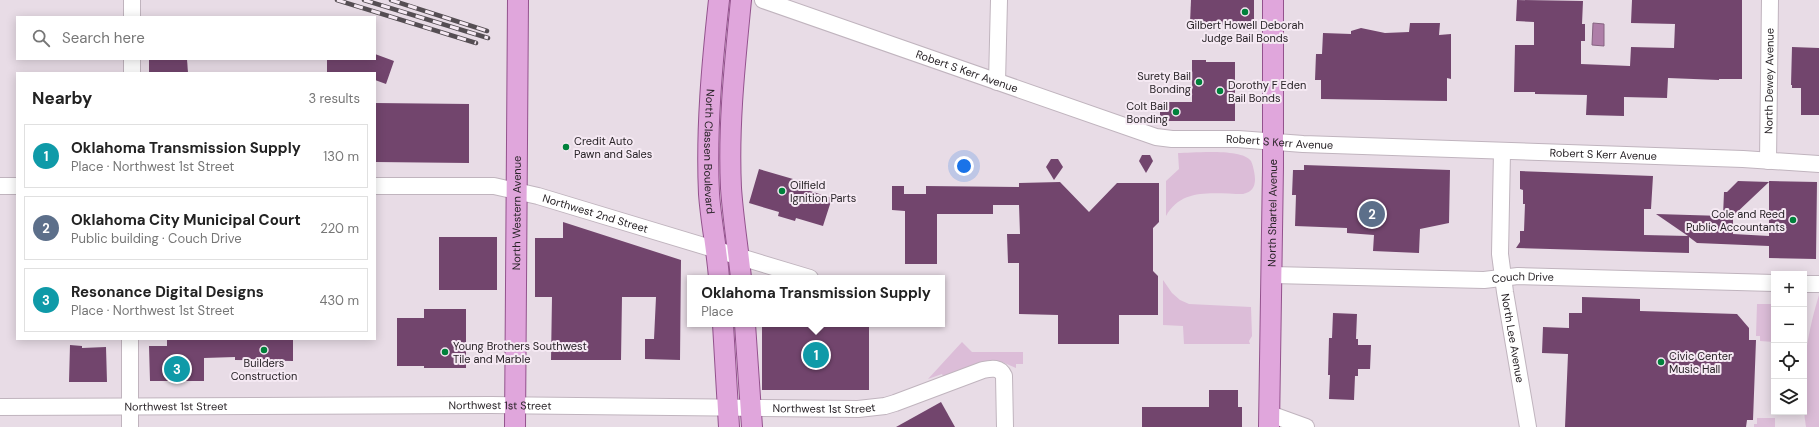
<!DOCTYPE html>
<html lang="en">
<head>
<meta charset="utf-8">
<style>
	body { margin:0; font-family:"DM Sans",sans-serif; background:#f2f2f2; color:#222 }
	.controls { position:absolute; right:12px; bottom:12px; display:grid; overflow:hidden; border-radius:0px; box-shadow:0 2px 10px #0003 }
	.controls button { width:36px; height:36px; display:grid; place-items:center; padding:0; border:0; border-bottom:1px solid #e0e0e0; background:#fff; color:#222; font:20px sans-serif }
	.you { position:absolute; left:964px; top:166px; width:14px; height:14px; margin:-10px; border:3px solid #fff; border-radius:50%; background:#1a73e8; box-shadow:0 0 0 6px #1a73e833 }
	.badge { display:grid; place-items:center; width:26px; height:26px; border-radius:50%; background:#7c3aed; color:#fff; font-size:13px; font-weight:700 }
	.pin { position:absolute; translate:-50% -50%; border:2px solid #fff; box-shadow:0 1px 4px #0006 }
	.popup { position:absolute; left:687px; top:275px; width:258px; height:52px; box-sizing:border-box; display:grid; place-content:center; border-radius:0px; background:#fff; filter:drop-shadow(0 1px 3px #0005); font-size:13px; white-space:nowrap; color:#767676 }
	.popup b { font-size:15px; color:#222 }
	.popup::after { content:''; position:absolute; left:50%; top:100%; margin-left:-8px; border:8px solid transparent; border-top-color:#fff }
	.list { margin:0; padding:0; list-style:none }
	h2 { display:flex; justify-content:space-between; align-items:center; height:52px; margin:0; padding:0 16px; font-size:17px }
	h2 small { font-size:13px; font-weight:400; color:#767676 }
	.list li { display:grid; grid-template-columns:26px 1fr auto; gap:12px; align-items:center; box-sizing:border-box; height:64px; margin:0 8px 8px; padding:0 8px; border:1px solid #e0e0e0; border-radius:0px }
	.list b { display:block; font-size:15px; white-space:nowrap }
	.list p { margin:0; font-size:13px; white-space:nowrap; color:#767676 }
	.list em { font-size:13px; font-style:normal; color:#767676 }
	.icon { flex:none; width:22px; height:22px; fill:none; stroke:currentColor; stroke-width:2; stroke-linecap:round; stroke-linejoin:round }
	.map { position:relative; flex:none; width:1819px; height:427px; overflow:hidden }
	.search { position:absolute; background:#fff; box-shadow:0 2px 10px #0003; left:16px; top:16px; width:360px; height:44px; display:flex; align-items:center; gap:10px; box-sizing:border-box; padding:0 14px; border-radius:0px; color:#767676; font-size:15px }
	.panel { position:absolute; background:#fff; box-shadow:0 2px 10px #0003; left:16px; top:72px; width:360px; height:268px; border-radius:0px }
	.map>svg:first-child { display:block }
</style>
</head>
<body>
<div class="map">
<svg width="1819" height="427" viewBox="0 0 1819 427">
	<rect width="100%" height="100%" fill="#e8dce6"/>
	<g fill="#dcbdd8">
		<path d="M1178,153C1193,153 1242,148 1251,161C1253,165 1255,174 1255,179C1255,187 1252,192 1243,194C1214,194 1182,187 1166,216V181L1179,169Z"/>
		<polygon points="1163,280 1172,293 1180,300 1189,304 1251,307 1252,336 1249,341 1250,344 1184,344 1183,326 1163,325"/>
		<path d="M1819,295V427H1806C1799,383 1806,337 1819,295Z"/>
		<polygon points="1757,304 1774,304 1774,342 1760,341 1760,336 1756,336"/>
		<polygon points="962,342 972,352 1023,352 1023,364 1016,364 1016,368 1002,362 990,361 943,376 942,374 928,379"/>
		<polygon points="1757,418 1775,418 1775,427 1754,427 1754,424 1757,424"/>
	</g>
	<polygon fill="#ae7ea8" stroke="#866381" points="1593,23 1604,24 1604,46 1592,45"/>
	<g fill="#72456d">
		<polygon points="1191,0 1254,0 1254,24 1235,25 1190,23"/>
		<polygon points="1517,0 1583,1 1582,24 1585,24 1585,41 1581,41 1581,64 1630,66 1631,47 1674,48 1675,24 1631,23 1632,0 1742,0 1742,79 1719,79 1719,80 1668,78 1667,98 1624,97 1624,116 1586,115 1587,95 1535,94 1535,92 1514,92 1515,45 1534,45 1534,22 1516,21"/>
		<polygon points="1410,23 1440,23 1439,35 1451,34 1451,79 1447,78 1447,101 1321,99 1321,80 1315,80 1316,54 1322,54 1323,33 1351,34 1351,31 1361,28 1385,33 1409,32"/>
		<polygon points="1792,47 1819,48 1819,115 1801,115 1801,88 1792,88 1792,85 1791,85"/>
		<polygon points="375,54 394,61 386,84 375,80 375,73 327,73 327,59 375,59"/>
		<polygon points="149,59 187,59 188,73 149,73"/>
		<polygon points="1192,60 1206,60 1206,62 1235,62 1235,121 1160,121 1160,102 1192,102"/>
		<polygon points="375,103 469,104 469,163 375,162"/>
		<polygon points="1142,155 1150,155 1153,161 1146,173 1139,161"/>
		<polygon points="1051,159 1058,159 1063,167 1054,180 1046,167"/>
		<polygon points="1304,165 1450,170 1449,223 1420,229 1419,253 1373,251 1374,235 1347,233 1347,228 1295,226 1296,195 1292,195 1293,170 1304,170"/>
		<polygon points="759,169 793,179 791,185 832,198 823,226 796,218 795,221 778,216 779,212 749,203"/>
		<polygon points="1520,171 1653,176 1651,209 1644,209 1644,235 1688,236 1656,214 1723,216 1724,192 1727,192 1738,181 1769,182 1733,216 1733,234 1769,236 1769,181 1817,182 1816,259 1769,258 1769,246 1697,243 1689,237 1689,253 1516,248 1520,242 1520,231 1524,231 1525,204 1523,204 1523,190 1520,189"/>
		<polygon points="1060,182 1089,212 1117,183 1159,183 1159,222 1153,228 1153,271 1158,276 1158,315 1119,315 1119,344 1058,344 1058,315 1019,314 1019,263 1008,263 1007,234 1020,234 1019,205 993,205 993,214 937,214 937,264 905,264 905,211 892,210 892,186 904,186 904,194 926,194 926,186 1019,187 1019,183"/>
		<polygon points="563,222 681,260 680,360 645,359 645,339 654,339 656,297 622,297 621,360 551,360 552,297 535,297 535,238 563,238"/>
		<rect x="439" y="237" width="58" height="53"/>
		<polygon points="1582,297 1640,299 1640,311 1737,314 1749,328 1749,340 1756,340 1753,420 1747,420 1746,427 1565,427 1568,354 1542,353 1543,327 1569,328 1569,313 1582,313"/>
		<polygon points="424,309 466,309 466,368 424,368 424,366 397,366 397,318 424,318"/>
		<polygon points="1333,313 1357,314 1356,339 1358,339 1358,345 1371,345 1370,369 1358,369 1358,376 1355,376 1354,400 1329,399 1330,375 1328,375 1329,338 1332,338"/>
		<rect x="762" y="324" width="107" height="66"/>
		<polygon points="167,339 293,339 293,361 235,360 235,357 204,358 204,381 150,381 149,346 167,346"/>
		<polygon points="70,345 82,346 82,348 106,347 107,382 69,382"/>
		<polygon points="1209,390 1238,390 1238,407 1242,407 1242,427 1142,427 1142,407 1209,407"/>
		<polygon points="941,402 955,427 896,427"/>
	</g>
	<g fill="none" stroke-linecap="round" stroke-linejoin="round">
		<g stroke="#c0b4be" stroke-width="18">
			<g id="minor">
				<path id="s1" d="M763,0L1156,137L1172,139H1238L1303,144L1743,159L1819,164"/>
				<polyline points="132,17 132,0"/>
				<polyline points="132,73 132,59"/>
				<polyline points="997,82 999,0"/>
				<path id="s2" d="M1502,152L1500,254L1505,292L1528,427"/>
				<path id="s3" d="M1768,161L1770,0"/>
				<polyline points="0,186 17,186"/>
				<path id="s4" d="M375,186H494L538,196L810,278"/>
				<path id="s5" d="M1272,275L1484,280L1518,276L1774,283"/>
				<polyline points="1804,284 1819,284"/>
				<path id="s6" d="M0,407L491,405L858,409L885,406L895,403L983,370C992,368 1000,367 1004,376L1005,427"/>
				<polyline points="1270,414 1306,427"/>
				<polyline points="130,427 130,339"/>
			</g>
		</g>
		<g stroke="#93528d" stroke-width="22">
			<g id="major">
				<path id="s7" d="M719,0C712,64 706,130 709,194C711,222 717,250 719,278"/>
				<path d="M741,0C735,62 728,125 731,188C733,218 738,248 741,278"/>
				<polyline points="723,324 729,427"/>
				<polyline points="745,324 752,427"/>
				<path id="s8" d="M515,427L518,0"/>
				<path id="s9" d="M1269,427L1273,167V0"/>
			</g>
		</g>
		<use href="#minor" stroke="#fff" stroke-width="16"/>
		<use href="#major" stroke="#e0a6dc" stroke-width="20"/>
		<g stroke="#554e53" stroke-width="4.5">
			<g id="rail">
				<polyline points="337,0 476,43"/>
				<polyline points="364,0 488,38"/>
				<polyline points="391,0 487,31"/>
			</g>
		</g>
		<use href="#rail" stroke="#f5e9f3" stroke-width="3" stroke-dasharray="9" stroke-linecap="butt"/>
	</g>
	<g fill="#00813b" stroke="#f5e9f3" stroke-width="1.5">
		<circle cx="1245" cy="12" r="4"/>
		<circle cx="1199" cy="82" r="4"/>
		<circle cx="1220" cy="91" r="4"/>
		<circle cx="1176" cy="112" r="4"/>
		<circle cx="566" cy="147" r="4"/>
		<circle cx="782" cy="191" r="4"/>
		<circle cx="1793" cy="220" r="4"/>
		<circle cx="264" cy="350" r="4"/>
		<circle cx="445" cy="352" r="4"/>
		<circle cx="1661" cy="362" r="4"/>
	</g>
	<g text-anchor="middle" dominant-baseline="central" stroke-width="4" stroke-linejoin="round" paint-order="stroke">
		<g font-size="11" fill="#282327" stroke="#f5e9f3" text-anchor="start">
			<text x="1245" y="25" text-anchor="middle">Gilbert Howell Deborah<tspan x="1245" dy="13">Judge Bail Bonds</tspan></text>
			<text x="1191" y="76" text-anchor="end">Surety Bail<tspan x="1191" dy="13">Bonding</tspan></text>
			<text x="1228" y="85">Dorothy F Eden<tspan x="1228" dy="13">Bail Bonds</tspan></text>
			<text x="1168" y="106" text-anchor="end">Colt Bail<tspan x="1168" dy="13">Bonding</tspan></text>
			<text x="574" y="141">Credit Auto<tspan x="574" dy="13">Pawn and Sales</tspan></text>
			<text x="790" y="185">Oilfield<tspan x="790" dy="13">Ignition Parts</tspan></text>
			<text x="1785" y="214" text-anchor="end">Cole and Reed<tspan x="1785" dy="13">Public Accountants</tspan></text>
			<text x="453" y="346">Young Brothers Southwest<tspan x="453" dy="13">Tile and Marble</tspan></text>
			<text x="1669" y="356">Civic Center<tspan x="1669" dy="13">Music Hall</tspan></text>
			<text x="264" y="363" text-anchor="middle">Builders<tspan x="264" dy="13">Construction</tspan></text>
		</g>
		<g font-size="11" fill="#282327" stroke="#f5e9f3">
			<text stroke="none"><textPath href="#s1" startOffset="216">Robert S Kerr Avenue</textPath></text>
			<text stroke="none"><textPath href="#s3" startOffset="80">North Dewey Avenue</textPath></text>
			<text stroke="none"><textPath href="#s1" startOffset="540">Robert S Kerr Avenue</textPath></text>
			<text stroke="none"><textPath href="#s7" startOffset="152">North Classen Boulevard</textPath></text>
			<text stroke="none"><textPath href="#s1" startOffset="864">Robert S Kerr Avenue</textPath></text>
			<text stroke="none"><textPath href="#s8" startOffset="214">North Western Avenue</textPath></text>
			<text stroke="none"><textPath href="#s4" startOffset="224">Northwest 2nd Street</textPath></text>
			<text stroke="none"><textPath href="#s9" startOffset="214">North Shartel Avenue</textPath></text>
			<text stroke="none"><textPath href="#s5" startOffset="251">Couch Drive</textPath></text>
			<text stroke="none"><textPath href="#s2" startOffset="187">North Lee Avenue</textPath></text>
			<text stroke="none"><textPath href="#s6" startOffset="500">Northwest 1st Street</textPath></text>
			<text stroke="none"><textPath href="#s6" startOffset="176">Northwest 1st Street</textPath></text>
			<text stroke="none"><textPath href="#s6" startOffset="824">Northwest 1st Street</textPath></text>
		</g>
	</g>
</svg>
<div class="controls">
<button>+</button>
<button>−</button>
<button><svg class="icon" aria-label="locate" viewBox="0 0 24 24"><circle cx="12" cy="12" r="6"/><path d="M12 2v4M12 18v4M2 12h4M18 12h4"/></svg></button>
<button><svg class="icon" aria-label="layers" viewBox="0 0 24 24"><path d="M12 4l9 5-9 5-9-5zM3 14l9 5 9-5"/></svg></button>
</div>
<div class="you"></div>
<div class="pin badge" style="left:816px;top:355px;background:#0f9aa8">1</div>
<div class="popup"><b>Oklahoma Transmission Supply</b>Place</div>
<div class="pin badge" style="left:1372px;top:214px;background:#5c6f8a">2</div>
<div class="pin badge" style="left:177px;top:369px;background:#0f9aa8">3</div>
<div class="search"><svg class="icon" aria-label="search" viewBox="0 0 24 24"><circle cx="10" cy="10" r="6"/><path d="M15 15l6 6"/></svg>Search here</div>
<section class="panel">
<h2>Nearby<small>3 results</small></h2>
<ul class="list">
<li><span class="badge" style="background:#0f9aa8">1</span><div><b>Oklahoma Transmission Supply</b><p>Place · Northwest 1st Street</p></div><em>130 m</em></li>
<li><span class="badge" style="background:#5c6f8a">2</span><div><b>Oklahoma City Municipal Court</b><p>Public building · Couch Drive</p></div><em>220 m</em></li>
<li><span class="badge" style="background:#0f9aa8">3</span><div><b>Resonance Digital Designs</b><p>Place · Northwest 1st Street</p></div><em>430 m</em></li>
</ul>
</section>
</div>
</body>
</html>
